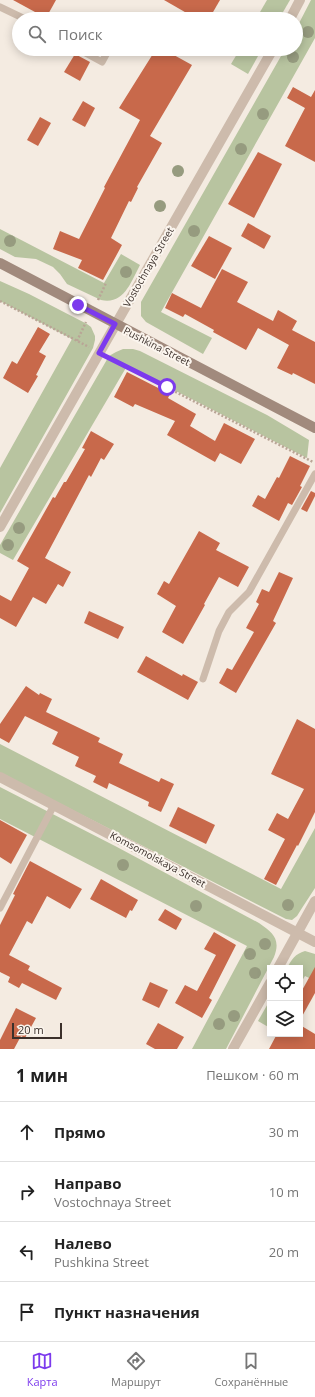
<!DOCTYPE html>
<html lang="ru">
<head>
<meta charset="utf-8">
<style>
	body { margin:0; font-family:"Open Sans",sans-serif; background:#f2f2f2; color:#222 }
	.controls { position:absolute; right:12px; bottom:12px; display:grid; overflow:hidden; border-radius:0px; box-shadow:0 2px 10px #0003 }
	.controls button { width:36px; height:36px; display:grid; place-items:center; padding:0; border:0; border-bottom:1px solid #e0e0e0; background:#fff; color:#222; font:20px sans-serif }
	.scale { position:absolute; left:12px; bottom:10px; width:50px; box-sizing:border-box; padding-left:4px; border:2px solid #3b302b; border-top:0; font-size:11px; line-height:14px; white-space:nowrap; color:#3b302b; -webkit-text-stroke:3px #fbf5ee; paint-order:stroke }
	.stop { position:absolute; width:12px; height:12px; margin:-9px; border:3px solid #7c3aed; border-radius:50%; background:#fff }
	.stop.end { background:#7c3aed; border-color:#fff; box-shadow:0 1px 4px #0008 }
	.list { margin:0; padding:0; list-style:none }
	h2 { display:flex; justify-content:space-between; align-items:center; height:52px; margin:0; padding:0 16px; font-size:17px }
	h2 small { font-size:13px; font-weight:400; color:#767676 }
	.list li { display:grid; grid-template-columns:26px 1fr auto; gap:12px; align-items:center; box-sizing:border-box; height:60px; padding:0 16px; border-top:1px solid #e0e0e0 }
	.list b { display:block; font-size:15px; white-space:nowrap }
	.list p { margin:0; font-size:13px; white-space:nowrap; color:#767676 }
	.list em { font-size:13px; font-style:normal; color:#767676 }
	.icon { flex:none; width:22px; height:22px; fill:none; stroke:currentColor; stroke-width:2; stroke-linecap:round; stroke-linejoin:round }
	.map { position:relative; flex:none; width:315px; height:1049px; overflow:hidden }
	.search { position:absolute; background:#fff; box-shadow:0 2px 10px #0003; left:12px; right:12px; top:12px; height:44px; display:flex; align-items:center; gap:10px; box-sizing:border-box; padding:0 14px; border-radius:22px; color:#767676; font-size:15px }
	.sheet { height:292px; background:#fff }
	nav { display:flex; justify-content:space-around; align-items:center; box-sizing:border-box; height:56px; border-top:1px solid #e0e0e0; background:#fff; font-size:11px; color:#767676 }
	nav a { display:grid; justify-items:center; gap:2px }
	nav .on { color:#7c3aed }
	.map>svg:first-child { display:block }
</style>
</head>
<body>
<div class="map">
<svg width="315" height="1049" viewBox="0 0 315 1049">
	<rect width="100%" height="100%" fill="#f4ebe1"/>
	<g fill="#b8c4a0">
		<polygon points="267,0 290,0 279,19 256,19"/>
		<polygon points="311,0 315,0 315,38 161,312 212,338 203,354 146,322 141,316 141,302 285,49 296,49 296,29"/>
		<polygon points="240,49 262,49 248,74 231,64"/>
		<path d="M0,229L104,283L121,254L140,265C131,282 124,305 101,300L67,284L60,274L53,267L36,259L15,257L0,249Z"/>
		<polygon points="0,281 29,294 87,324 91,327 95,336 95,340 93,348 0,513 0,468 72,339 0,301"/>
		<polygon points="123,349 133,349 140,351 267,415 309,440 307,458 127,366 13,560 0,553 0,545 109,356 116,352"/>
		<polygon points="0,744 281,889 315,828 315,888 302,908 297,916 292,920 286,919 0,773"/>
		<path d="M0,787L117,847L259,923C273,933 281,939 274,957L226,1049H192L247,946L0,819Z"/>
		<path d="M305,951L315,954V981L305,976L300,984V968H287C292,959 295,954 305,951Z"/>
		<polygon points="270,1000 270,1028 258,1021"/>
	</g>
	<g fill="#c8694b">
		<polygon points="13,0 56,0 46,18"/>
		<polygon points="164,0 220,0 209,19 197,19"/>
		<polygon points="156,49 163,49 192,65 150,136 162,143 137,187 138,188 131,202 129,201 111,238 122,245 103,280 78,268 82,260 53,249 60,231 79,239 105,188 104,187 140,120 119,108"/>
		<polygon points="75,54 90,62 80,81 64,72"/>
		<polygon points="293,87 311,97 315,90 315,162 285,146 305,108 287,98"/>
		<polygon points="83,101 95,108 85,127 72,120"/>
		<polygon points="40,117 51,123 38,146 27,140"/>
		<polygon points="258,152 282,164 254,218 228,204"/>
		<polygon points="248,223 271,236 264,249 241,236"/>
		<polygon points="209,236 232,248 215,279 191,266"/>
		<polygon points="222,269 248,282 237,302 273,321 278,310 297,321 292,330 315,342 315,384 293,373 292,375 277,368 289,345 258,328 246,350 213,332 214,330 185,314 183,317 165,308 172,293 201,308"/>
		<polygon points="38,327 50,334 39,352 46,356 36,375 38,376 28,393 3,378 12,361 17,364"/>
		<polygon points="127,372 170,394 168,398 196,414 190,426 215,441 224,423 255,439 241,464 220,453 215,462 167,435 175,421 135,404 133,407 114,397"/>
		<polygon points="91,431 114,444 104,460 101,458 91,477 89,475 45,558 71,572 63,587 58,584 46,604 33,597 16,627 0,618 0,595 11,601 29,568 17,561 53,497 55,498 64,482 66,482 85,449 82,448"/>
		<polygon points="290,456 310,466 300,486 302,487 292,505 288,503 279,521 252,506 258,495 265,499 277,477 279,478"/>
		<polygon points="311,491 315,493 315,496 307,512 301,509"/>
		<polygon points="199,531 220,543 216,550 249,567 238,587 219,577 204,604 205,605 183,644 162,632 176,606 157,594 164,581 169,584"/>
		<polygon points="279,572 293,578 273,621 276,623 236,693 219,683 227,668 232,670 254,632 246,628 259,604 256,602 262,589 269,592"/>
		<polygon points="89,611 124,627 118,639 84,623"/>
		<polygon points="146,656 182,676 183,674 198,682 188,700 137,672"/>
		<polygon points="26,686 39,695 40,693 52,699 46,712 100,738 98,742 123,754 119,763 159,782 161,778 174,784 161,812 148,806 149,802 109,783 107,789 93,782 96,776 75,766 79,757 52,744 58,732 25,716 9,743 0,738 0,724"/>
		<polygon points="297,719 315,729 315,812 298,846 297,845 276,885 264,879 285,839 268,830 277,813 288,819 304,789 271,774"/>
		<polygon points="178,807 215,825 206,844 169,826"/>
		<polygon points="0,820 27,835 11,864 0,857"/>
		<polygon points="30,861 82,889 70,909 47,896 32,924 27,921 9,955 30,966 28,970 62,988 56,1000 22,983 19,988 8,982 10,977 0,972 0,925 15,895 13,894"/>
		<polygon points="101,879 138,900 132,911 130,910 126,918 90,899"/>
		<polygon points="165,909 182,919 176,930 158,920"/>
		<polygon points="214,932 236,945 209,998 212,1000 202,1018 175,1003 185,985 197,991 216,955 204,949"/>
		<polygon points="315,967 315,993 300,1020 300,994"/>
		<polygon points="150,982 168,990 159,1008 142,1000"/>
		<polygon points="16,1008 36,1018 25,1038 21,1036 14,1049 0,1049 0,1040"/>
		<polygon points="158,1023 184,1037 177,1049 155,1049 146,1044"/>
		<polygon points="300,1025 315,1034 315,1049 269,1049 277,1034 300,1034"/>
	</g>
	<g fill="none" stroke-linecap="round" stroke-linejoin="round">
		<g stroke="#b9a596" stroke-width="2.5" stroke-dasharray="2 2" stroke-linecap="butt">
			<polyline points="98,300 106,283"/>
			<polyline points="0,301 89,347"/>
			<polyline points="77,341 86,322"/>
			<polyline points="111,359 313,462"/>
		</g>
		<g stroke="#cdbbac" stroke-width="7">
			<polyline points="0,7 25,19"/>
			<polyline points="78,49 102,62 109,49"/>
			<polyline points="203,679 219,631 229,612 249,592 315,474"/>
			<polyline points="0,908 54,805"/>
		</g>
		<g stroke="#cdbbac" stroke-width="10">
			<polyline points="290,19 300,0"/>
			<polyline points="0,527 273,49"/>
			<polyline points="0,777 315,942"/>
			<polyline points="278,968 315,901"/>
			<polyline points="233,1049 270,983"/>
		</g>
		<polyline stroke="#a18a7d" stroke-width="10" points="0,263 315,428"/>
	</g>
	<g fill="#969b7f">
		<circle cx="308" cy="32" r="6"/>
		<circle cx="293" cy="57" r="6"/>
		<circle cx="263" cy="114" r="6"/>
		<circle cx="241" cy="149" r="6"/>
		<circle cx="178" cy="171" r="6"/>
		<circle cx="160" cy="206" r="6"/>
		<circle cx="194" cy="231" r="6"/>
		<circle cx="10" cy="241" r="6"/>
		<circle cx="126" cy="272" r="6"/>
		<circle cx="19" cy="528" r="6"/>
		<circle cx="8" cy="545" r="6"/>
		<circle cx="123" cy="865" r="6"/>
		<circle cx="288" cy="905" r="6"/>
		<circle cx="196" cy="906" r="6"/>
		<circle cx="265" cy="944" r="6"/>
		<circle cx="250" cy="954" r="6"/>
		<circle cx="255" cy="973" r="6"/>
		<circle cx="234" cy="1016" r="6"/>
		<circle cx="219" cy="1024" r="6"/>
	</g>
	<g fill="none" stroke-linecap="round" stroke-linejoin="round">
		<polyline stroke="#7c3aed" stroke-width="5" points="78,305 115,324 99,353 167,387"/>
	</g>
	<g text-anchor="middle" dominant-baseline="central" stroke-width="4" stroke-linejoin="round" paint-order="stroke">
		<g font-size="10" fill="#3b302b" stroke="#fbf5ee">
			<text transform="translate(148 267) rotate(-60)">Vostochnaya Street</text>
			<text transform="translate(157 346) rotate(27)">Pushkina Street</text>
			<text transform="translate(158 859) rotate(28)">Komsomolskaya Street</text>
		</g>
	</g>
</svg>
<div class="controls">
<button><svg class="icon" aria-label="locate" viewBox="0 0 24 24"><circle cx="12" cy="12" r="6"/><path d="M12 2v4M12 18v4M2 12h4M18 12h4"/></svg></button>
<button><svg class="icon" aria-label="layers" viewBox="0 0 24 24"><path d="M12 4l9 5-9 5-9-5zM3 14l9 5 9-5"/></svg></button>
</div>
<div class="scale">20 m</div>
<div class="stop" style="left:167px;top:387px"></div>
<div class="stop end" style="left:78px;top:305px"></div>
<div class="search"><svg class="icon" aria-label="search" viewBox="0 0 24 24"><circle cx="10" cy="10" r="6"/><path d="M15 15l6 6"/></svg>Поиск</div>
</div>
<section class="sheet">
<h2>1 мин<small>Пешком · 60 m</small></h2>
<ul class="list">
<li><svg class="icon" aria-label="ahead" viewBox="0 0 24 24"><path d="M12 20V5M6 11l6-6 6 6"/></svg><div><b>Прямо</b></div><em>30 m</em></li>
<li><svg class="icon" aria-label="right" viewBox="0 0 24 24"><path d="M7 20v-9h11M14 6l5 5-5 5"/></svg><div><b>Направо</b><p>Vostochnaya Street</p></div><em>10 m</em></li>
<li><svg class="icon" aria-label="left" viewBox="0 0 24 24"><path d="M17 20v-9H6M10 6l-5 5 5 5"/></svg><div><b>Налево</b><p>Pushkina Street</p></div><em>20 m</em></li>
<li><svg class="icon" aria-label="arrive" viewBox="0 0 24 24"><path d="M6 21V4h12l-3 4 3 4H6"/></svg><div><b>Пункт назначения</b></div></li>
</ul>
</section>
<nav>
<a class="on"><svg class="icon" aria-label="map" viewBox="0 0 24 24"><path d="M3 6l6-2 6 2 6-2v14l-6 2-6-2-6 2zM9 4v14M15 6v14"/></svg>Карта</a>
<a><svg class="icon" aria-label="directions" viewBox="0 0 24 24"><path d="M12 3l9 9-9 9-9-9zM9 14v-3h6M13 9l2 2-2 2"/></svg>Маршрут</a>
<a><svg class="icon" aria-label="saved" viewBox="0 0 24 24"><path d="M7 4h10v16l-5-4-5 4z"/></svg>Сохранённые</a>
</nav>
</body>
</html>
